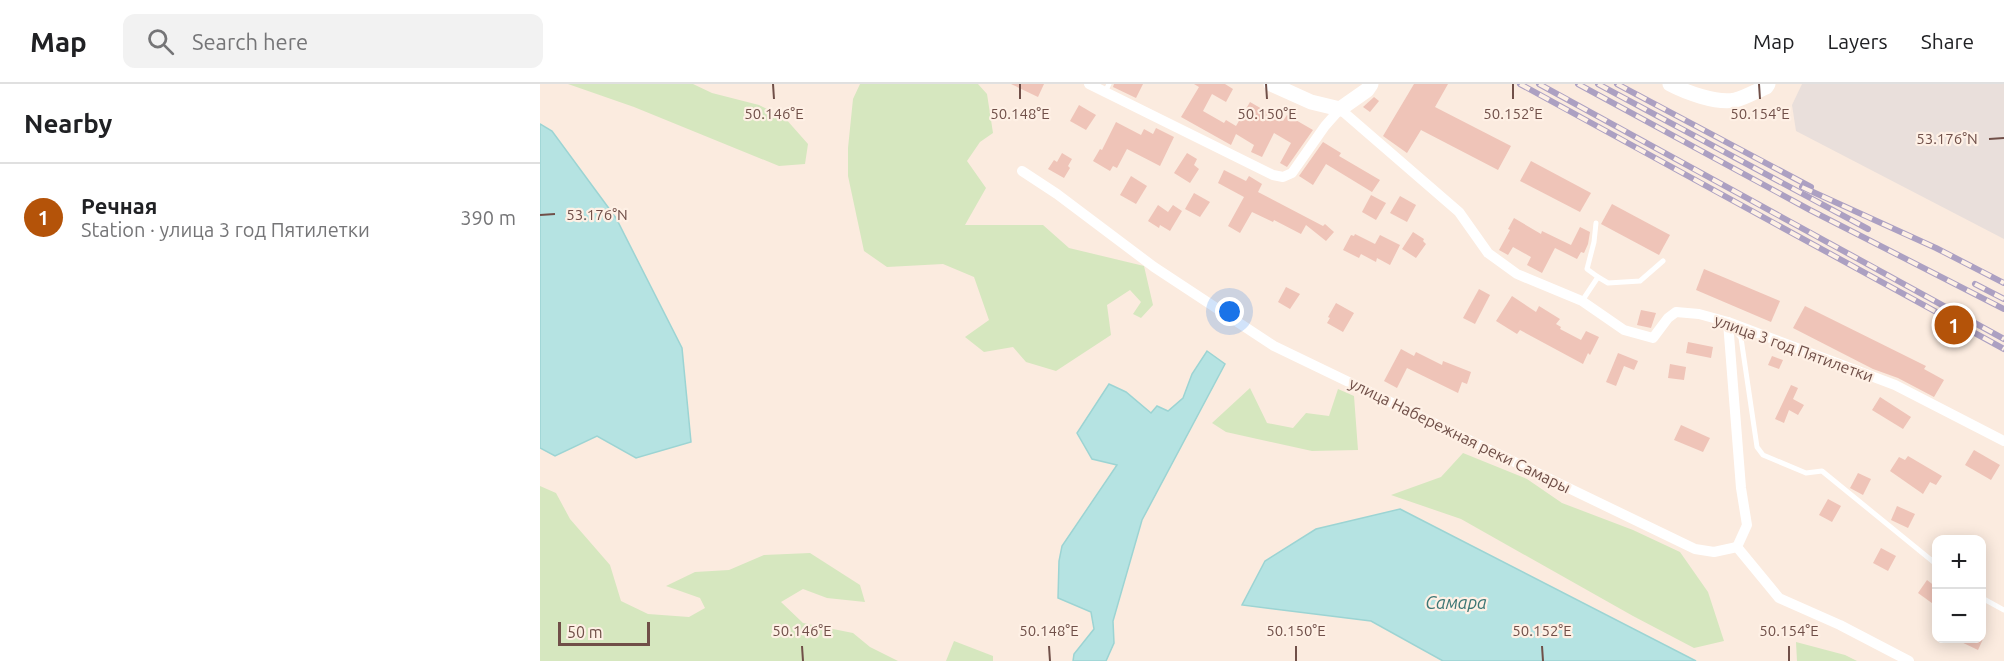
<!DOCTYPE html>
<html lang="en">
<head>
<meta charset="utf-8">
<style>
	body { margin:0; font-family:Ubuntu,sans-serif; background:#f2f2f2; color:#202124 }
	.controls { position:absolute; right:18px; bottom:18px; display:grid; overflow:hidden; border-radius:12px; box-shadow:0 3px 15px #0003 }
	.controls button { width:54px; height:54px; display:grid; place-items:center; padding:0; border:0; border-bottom:2px solid #e0e0e0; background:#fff; color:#202124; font:30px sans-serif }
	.scale { position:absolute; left:18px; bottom:15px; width:92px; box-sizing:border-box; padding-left:6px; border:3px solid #704f48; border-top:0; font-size:16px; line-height:21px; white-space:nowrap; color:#704f48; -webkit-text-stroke:4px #fef0e5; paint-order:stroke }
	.you { position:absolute; left:690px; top:228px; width:21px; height:21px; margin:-15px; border:4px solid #fff; border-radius:50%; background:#1a73e8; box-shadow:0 0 0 9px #1a73e833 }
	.badge { display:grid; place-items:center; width:39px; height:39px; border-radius:50%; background:#b45309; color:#fff; font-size:20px; font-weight:700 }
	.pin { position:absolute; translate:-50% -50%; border:3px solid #fff; box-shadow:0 2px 6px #0006 }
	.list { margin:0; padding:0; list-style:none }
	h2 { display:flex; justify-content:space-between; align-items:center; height:78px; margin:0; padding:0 24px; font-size:26px }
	h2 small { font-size:20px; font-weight:400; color:#757577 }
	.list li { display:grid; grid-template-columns:39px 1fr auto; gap:18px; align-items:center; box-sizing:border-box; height:108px; padding:0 24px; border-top:2px solid #e0e0e0 }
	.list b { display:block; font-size:22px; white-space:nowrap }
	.list p { margin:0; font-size:20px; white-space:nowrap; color:#757577 }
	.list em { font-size:20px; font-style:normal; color:#757577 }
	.icon { flex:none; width:33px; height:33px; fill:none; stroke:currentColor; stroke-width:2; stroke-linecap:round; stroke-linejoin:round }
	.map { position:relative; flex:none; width:1464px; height:577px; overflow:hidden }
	header { display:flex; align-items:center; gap:36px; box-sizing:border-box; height:84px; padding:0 30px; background:#fff; border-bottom:2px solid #e0e0e0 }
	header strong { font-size:28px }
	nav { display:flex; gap:33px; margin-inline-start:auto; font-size:21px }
	.search { width:420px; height:54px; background:#f2f2f2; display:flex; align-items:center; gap:15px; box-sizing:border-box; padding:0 21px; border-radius:12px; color:#757577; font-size:22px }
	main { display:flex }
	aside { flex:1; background:#fff }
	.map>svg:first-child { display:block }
</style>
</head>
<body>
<header>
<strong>Map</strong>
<div class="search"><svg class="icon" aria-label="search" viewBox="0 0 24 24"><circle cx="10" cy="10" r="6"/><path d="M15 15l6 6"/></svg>Search here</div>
<nav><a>Map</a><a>Layers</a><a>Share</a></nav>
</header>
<main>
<aside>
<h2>Nearby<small></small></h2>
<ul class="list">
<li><span class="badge">1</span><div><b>Речная</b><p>Station · улица 3 год Пятилетки</p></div><em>390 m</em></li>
</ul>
</aside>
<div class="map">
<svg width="1464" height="577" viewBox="0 0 1464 577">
	<rect width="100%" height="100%" fill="#fbebdf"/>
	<polygon fill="#e9dfdb" points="1262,0 1464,0 1464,155 1256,47 1252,21"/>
	<g fill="#d6e7bf">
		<polygon points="28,0 153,0 172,9 219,21 245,34 268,60 265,80 239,82 94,23"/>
		<polygon points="320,0 438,0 447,10 453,49 440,58 427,77 446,104 425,141 503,141 529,164 604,182 613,221 601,234 593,230 601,218 590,206 567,221 571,251 516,287 486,278 473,263 444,268 425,253 449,236 434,193 403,180 347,183 324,167 308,92 308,64 313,15"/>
		<polygon points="710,304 727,339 753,344 766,329 789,332 798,305 814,312 818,366 772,367 686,348 672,339"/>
		<polygon points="923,369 987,395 1022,419 1093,446 1140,468 1168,508 1184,557 1154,564 1093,532 921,435 851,411 901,393"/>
		<polygon points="0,402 16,409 30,435 70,481 81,517 108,530 149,533 165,524 160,514 126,502 155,488 189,486 224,471 270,469 320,501 325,518 287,514 263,505 241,518 263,539 313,549 330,563 358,577 0,577"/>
		<polygon points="414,557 453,572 453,577 406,577"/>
		<polygon points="1256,558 1305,571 1317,577 1257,577"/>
	</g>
	<g fill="#b5e3e2" stroke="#9cd4d3" stroke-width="1.5">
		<polygon points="0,40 12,47 76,134 142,264 151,358 96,374 57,352 15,372 0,364"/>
		<polygon points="667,267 685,280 602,436 573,537 574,559 566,577 533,577 534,570 554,545 551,528 518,514 519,477 522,462 577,381 552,375 537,349 569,300 586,308 611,329 617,322 628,327 643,314 652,290"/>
		<polygon points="860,425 1156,577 903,577 831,537 702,521 725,477 776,445"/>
	</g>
	<g fill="#efc4b8">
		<polygon points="471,0 504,0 498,13"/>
		<polygon points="574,0 603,0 596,14 573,3"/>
		<polygon points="654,0 685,0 693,5 686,18 672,10 663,27 684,39 686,36 696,42 710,18 743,37 747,31 773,46 747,83 740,79 751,59 734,49 722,73 711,68 714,61 696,50 691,61 641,33 659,3"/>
		<polygon points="874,0 908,0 895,23 971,62 958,86 881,46 867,69 843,52"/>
		<polygon points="834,13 839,17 830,28 823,23"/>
		<polygon points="539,21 556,31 546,46 530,37"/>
		<polygon points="576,38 601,51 604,45 613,50 616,44 634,53 620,82 587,65 577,84 573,82 570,87 553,77 560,65 562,66"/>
		<polygon points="783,58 801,69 799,72 840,96 832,108 786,80 773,101 759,92"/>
		<polygon points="522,69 532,75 528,82 530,84 524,94 508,85 514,76 517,78"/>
		<polygon points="647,69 657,75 654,81 659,85 650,99 634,89"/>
		<polygon points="991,77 1051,109 1040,128 980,97"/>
		<polygon points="684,86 706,97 709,92 722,100 718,108 783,142 785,140 794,148 786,157 766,141 761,150 734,136 733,138 712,128 700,149 688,142 704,113 678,99"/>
		<polygon points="591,92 607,102 596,120 580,111"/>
		<polygon points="654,109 670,118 660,133 645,125"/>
		<polygon points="831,111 846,119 836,136 822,128"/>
		<polygon points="860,112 876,121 867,138 850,129"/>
		<polygon points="1072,120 1130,151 1119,171 1061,140"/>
		<polygon points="618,121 628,128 633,121 642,127 630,147 620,141 619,144 608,137"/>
		<polygon points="974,134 1001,150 1002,147 1031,161 1040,143 1050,148 1048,160 1044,169 1041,168 1037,175 1015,164 1002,189 987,181 991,173 973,163 968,171 959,166 970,146 968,145"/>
		<polygon points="873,148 884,155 883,157 886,160 876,174 862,165"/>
		<polygon points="815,150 835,160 840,151 860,161 850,181 837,174 836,178 821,170 819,174 803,166 811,151 814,152"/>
		<polygon points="1164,185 1240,217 1231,238 1156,206"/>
		<polygon points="746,203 760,210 750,225 738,218"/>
		<polygon points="939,205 950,211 935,240 923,234"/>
		<polygon points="972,212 996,228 999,222 1020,235 1016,240 1021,243 1020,245 1041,256 1046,247 1059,253 1050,271 1048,269 1043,280 980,246 977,250 956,237"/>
		<polygon points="796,219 814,229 803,248 787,239 790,234 788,233"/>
		<polygon points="1265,222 1386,282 1384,285 1404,296 1394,313 1358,294 1333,285 1253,244"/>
		<polygon points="1101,226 1116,229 1111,244 1097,241"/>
		<polygon points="1148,258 1173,263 1171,274 1146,269"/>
		<polygon points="861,265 874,272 876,268 902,281 903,277 931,288 927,300 922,298 918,309 867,284 857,304 844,297"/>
		<polygon points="1078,269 1098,277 1094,286 1084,282 1076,302 1066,298"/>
		<polygon points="1232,272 1243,276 1239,285 1228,281"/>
		<polygon points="1130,280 1146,283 1144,296 1128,294"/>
		<polygon points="1251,301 1258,304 1253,315 1264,321 1258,331 1249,326 1244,339 1235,335"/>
		<polygon points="1340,313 1371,333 1363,345 1332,326"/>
		<polygon points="1141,341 1170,354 1163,368 1134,356"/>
		<polygon points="1434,366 1460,381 1451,396 1425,381"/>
		<polygon points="1368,372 1402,392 1396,401 1390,398 1383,410 1350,387 1359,373 1365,376"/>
		<polygon points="1318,389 1331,395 1323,411 1310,404"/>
		<polygon points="1288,415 1301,422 1292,438 1279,431"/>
		<polygon points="1357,422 1375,430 1368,444 1351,436"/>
		<polygon points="1341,464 1356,472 1348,487 1333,479"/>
		<polygon points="1387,496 1396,503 1396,522 1378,509"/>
		<polygon points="1415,555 1443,555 1438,566"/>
	</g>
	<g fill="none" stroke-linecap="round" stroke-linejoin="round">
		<g stroke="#fff" stroke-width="5">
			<polyline points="565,8 569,0"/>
			<polyline points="1056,139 1054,158 1047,185 1058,193 1068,199 1100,197 1123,177"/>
			<polyline points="1042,217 1058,193"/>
			<polyline points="1191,242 1201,254 1217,363 1223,371 1266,389 1282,387 1396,480"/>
			<polyline points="1442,514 1464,526"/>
		</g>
		<g stroke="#fff" stroke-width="10">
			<polyline points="549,0 733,91 743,93 752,89 785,42 800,25 919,128 948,169 977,190 1042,217 1084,246 1113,254 1128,234 1136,228 1159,230 1188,238 1355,301 1464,357"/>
			<polyline points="482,87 517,110 614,183 734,262 1155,465 1174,468 1197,463 1239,514 1300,541 1369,577"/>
			<polyline points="1188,238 1201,404 1207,441 1197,463"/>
		</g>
		<g stroke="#fff" stroke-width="15">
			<polyline points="731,0 771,18 800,25 827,6 831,0"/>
			<path d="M1130,0C1145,8 1177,20 1195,16C1205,14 1216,7 1226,3L1228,0"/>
		</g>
		<g stroke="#aca0c2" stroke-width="6">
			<g id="rail">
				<polyline points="980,0 1464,265"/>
				<polyline points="999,0 1464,255"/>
				<polyline points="1038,0 1270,126 1464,225"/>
				<polyline points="1058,0 1328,145"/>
				<polyline points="1077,0 1271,103"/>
				<polyline points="1262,103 1396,164 1464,199"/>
				<polyline points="1435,200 1464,215"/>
			</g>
		</g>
		<use href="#rail" stroke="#fef0e5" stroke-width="4" stroke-dasharray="11" stroke-linecap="butt"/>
	</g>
	<path fill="none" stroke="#704f48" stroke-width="2" d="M233,0L234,15M480,0V15M726,0L727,15M973,0V15M1219,0L1220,15M1449,55L1464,54M0,131L15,130M262,562L263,577M509,562L510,577M756,562V577M1002,562L1003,577M1249,562V577"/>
	<g text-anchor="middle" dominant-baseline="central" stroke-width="4.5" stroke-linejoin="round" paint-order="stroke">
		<g font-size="16" fill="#704f48" stroke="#fef0e5">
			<text transform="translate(1254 264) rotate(20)">улица 3 год Пятилетки</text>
			<text transform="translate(920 351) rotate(26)">улица Набережная реки Самары</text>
		</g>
		<g font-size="18" font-style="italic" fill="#3d7675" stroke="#fef0e5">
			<text x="916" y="518">Самара</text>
		</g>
	</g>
	<g font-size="15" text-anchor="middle" fill="#704f48" stroke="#fef0e5" stroke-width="4.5" stroke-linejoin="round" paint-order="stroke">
		<text x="234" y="35">50.146°E</text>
		<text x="480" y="35">50.148°E</text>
		<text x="727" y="35">50.150°E</text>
		<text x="973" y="35">50.152°E</text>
		<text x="1220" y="35">50.154°E</text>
		<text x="1407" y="60">53.176°N</text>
		<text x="57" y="136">53.176°N</text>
		<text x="262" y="552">50.146°E</text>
		<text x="509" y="552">50.148°E</text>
		<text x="756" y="552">50.150°E</text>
		<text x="1002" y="552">50.152°E</text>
		<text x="1249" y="552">50.154°E</text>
	</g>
</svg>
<div class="controls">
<button>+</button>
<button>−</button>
</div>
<div class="scale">50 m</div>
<div class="you"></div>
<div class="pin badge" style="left:1414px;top:241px">1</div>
</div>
</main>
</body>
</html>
